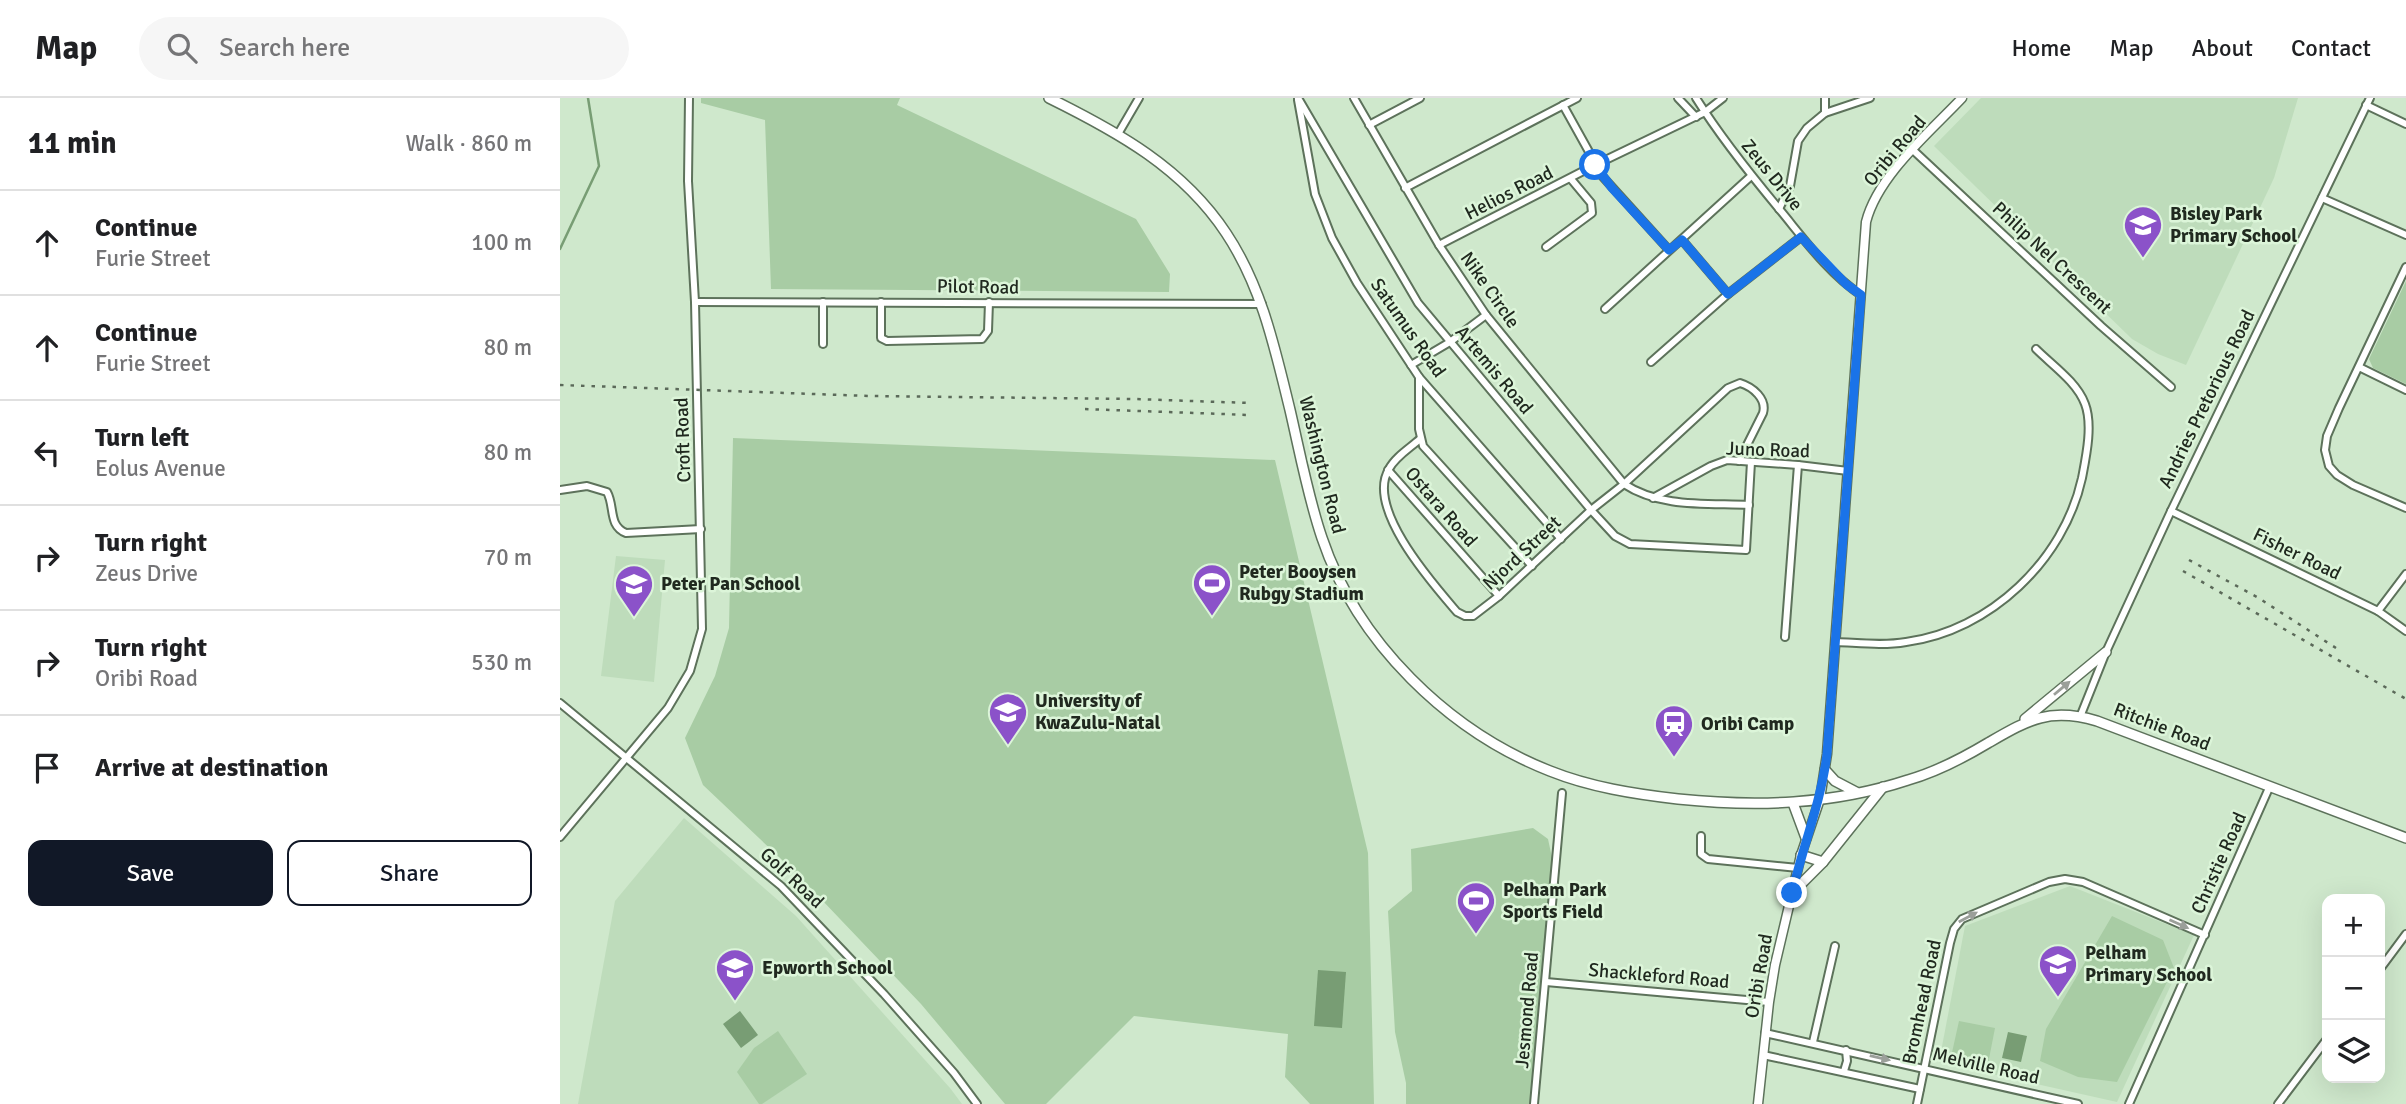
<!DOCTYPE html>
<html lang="en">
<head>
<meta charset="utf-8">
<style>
	body { margin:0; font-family:Signika,sans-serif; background:#f6f6f6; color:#202124 }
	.controls { position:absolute; right:21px; bottom:21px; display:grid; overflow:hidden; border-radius:14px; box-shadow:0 7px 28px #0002 }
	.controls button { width:63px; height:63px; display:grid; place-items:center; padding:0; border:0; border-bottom:2px solid #e0e0e0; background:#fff; color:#202124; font:35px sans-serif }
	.stop { position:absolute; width:21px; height:21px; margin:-16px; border:5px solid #1a73e8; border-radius:50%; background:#fff }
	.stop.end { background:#1a73e8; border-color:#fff; box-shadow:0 2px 7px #0008 }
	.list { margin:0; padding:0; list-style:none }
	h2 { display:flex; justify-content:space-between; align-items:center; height:91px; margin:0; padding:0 28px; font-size:30px }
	h2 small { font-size:23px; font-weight:400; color:#757577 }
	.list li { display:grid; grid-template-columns:46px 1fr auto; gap:21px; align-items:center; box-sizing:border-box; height:105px; padding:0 28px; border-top:2px solid #e0e0e0 }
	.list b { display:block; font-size:26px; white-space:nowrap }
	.list p { margin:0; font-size:23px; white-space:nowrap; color:#757577 }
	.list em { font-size:23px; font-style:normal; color:#757577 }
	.actions { display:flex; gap:14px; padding:21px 28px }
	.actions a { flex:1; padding:16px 0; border:2px solid #111827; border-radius:14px; text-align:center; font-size:24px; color:#111827 }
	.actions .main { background:#111827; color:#fff }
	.icon { flex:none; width:38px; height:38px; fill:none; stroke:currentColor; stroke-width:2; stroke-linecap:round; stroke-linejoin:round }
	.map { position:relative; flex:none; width:1846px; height:1006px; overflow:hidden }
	header { display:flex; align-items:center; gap:42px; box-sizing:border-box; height:98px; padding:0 35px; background:#fff; border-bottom:2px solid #e0e0e0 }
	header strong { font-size:33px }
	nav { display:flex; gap:38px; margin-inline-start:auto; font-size:24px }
	.search { width:490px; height:63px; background:#f6f6f6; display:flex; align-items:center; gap:18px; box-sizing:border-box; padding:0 24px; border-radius:38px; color:#757577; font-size:26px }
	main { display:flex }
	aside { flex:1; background:#fff }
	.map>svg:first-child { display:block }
</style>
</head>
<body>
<header>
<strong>Map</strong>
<div class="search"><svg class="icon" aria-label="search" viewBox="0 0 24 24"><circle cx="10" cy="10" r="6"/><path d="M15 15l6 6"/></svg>Search here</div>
<nav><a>Home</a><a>Map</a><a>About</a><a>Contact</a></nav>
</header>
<main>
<aside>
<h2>11 min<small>Walk · 860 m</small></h2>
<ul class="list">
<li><svg class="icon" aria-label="ahead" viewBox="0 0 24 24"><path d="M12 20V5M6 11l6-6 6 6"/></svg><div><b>Continue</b><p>Furie Street</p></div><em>100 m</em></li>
<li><svg class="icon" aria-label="ahead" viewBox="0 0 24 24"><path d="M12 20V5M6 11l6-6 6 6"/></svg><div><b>Continue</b><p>Furie Street</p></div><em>80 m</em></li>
<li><svg class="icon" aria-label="left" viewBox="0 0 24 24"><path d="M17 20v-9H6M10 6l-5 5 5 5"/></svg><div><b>Turn left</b><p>Eolus Avenue</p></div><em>80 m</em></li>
<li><svg class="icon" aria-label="right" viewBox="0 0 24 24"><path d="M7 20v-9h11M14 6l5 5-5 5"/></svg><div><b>Turn right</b><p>Zeus Drive</p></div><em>70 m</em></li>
<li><svg class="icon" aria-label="right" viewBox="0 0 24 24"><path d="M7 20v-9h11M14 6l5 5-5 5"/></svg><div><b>Turn right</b><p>Oribi Road</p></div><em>530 m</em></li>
<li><svg class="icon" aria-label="arrive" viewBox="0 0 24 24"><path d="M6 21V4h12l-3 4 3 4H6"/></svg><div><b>Arrive at destination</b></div></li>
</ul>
<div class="actions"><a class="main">Save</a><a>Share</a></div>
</aside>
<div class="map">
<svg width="1846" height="1006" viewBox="0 0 1846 1006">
	<rect width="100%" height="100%" fill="#cfe8cc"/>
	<g fill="#bedcbb">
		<polygon points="1421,0 1738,0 1714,80 1626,267 1598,256 1572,241 1374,48"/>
		<polygon points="56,458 105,462 94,584 41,578"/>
		<polygon points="124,720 236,818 390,990 402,1006 18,1006 55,803"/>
		<polygon points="1510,788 1634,837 1557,1004 1379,964 1405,828"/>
	</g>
	<g fill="#a8cca4">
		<polygon points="141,0 340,0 337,7 576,121 610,176 609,194 211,191 205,22 141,5"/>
		<polygon points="1846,183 1846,286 1813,270 1809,261"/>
		<polygon points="173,340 715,362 808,755 814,1006 750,1006 725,979 728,936 574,918 486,1006 445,1006 361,906 240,779 143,687 125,640 155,578 169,530"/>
		<polygon points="973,730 988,741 998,788 978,1006 846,1006 846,985 835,934 828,813 852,793 851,751"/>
		<polygon points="1552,818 1603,842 1614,870 1557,984 1518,979 1480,963 1486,931"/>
		<polygon points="1399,923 1435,930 1428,966 1391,959"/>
		<polygon points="218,933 247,976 202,1006 199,1006 177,974 194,950"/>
	</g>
	<g fill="#789d74">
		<polygon points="758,872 786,874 782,930 754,928"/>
		<polygon points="180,913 198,937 181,950 163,926"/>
		<polygon points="1448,934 1467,938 1461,964 1442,960"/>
	</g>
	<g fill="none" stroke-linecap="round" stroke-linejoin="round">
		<polyline stroke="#789d74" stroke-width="2.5" points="0,151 39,68 28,0"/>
		<g stroke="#5d725b" stroke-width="10">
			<g id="minor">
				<polyline points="738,0 858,205 1031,412 1055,438 1070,446 1186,452 1191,364"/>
				<path d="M794,0L879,147L926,217L1064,386C1100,410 1148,405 1189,407"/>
				<polyline points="1118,0 1136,19"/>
				<path d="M1136,0C1161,40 1190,76 1220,112C1244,141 1269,176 1301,197"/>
				<polyline points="738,2 755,96 772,140 797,185 859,279 1001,441"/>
				<polyline points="1003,7 1043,79 1109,152"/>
				<polyline points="1806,7 1846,26"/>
				<polyline points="1265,15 1310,0"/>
				<polyline points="809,27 860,0"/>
				<polyline points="558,36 579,0"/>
				<polyline points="1353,52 1541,228 1611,289"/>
				<polyline points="845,90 1017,0"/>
				<polyline points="1762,100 1846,137"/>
				<polyline points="1219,111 1230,88 1238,43 1247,30 1265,15 1265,0"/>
				<polyline points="1122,142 1168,196"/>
				<polyline points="879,147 1035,67 1145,14 1163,0"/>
				<polyline points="986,149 1032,115 1031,105 1011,81"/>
				<polyline points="1846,169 1779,310 1767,338 1765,352 1769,368 1777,377 1793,387 1846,410"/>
				<polyline points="135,204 702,206"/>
				<polyline points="321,204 321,240 327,243 422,241 428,233 429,204"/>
				<polyline points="1045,211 1190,79"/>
				<polyline points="263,246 263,204"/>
				<polyline points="1091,264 1168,196 1241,139"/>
				<polyline points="851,267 890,244 926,217"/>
				<polyline points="1799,269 1846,292"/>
				<polyline points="859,279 859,331 863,348 972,468"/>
				<path d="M860,341C850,350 835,359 829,371C805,410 873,486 897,514L905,518H913L939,498L1031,412L1064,386L1168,290L1180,285C1193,289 1207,301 1203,315L1179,363"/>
				<polyline points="828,372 939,498"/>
				<path d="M0,392L27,388L47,394C55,408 48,428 66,435L141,431"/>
				<polyline points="1093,400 1151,368 1167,362 1238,367 1288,373"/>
				<polyline points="1611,413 1818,513 1846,533"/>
				<polyline points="1818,513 1846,476"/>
				<polyline points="1225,539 1238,367"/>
				<path d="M1277,544C1300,545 1323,548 1346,544C1430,533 1504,462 1522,380C1526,359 1533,327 1525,306C1517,284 1492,267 1476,251"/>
				<polyline points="0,605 221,788 324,896 394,975 417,1006"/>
				<polyline points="1520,619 1546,554 1611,413 1810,0"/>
				<polyline points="1141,738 1141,756 1148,761 1238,770"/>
				<polyline points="0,739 108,610 130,573 142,531 135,204 128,83 129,0"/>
				<polyline points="1820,871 1846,836"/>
				<polyline points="986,884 1209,904"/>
				<polyline points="1205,935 1518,1006"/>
				<polyline points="1253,944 1275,848"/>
				<polyline points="1203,957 1360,991"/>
				<polyline points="1284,973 1287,963 1286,952"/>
				<polyline points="974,1006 1002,695"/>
				<polyline points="1357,1006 1390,845 1394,831 1402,821 1489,784 1505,781 1523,784 1645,837"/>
				<polyline points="1569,1006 1709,690"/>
				<polyline points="1718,1006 1767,941"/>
			</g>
		</g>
		<g stroke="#5d725b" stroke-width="11">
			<path id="tertiary" d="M1198,1006L1209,904L1215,867L1241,757L1260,701L1267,656L1306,124C1318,77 1370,34 1402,0"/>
		</g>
		<g stroke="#5d725b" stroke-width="12">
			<g id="secondary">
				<path d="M489,0C558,34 623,70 666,135C702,189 715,251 730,312C740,355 748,399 762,440C797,544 888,633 990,673C1030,689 1074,696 1118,701C1196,709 1272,707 1348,682C1376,674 1403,660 1428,645C1468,622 1489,609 1537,623L1846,740"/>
				<polyline points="1465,621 1546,554"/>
				<polyline points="1265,672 1275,683 1296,694"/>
				<polyline points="1233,705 1246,740"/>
				<polyline points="1241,757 1263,764"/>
				<polyline points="1232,795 1263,764 1323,689"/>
			</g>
		</g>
		<use href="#minor" stroke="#fff" stroke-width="6"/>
		<use href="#tertiary" stroke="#fff" stroke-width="8"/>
		<use href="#secondary" stroke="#fff" stroke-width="9"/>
		<g stroke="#5b6959" stroke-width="2.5" stroke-dasharray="3.5 7" stroke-linecap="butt">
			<polyline points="0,287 308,298 574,301 690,305"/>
			<polyline points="525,311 689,317"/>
			<polyline points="1629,462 1697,499 1776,550"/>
			<polyline points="1623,473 1846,601"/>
		</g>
	</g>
	<defs><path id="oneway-solid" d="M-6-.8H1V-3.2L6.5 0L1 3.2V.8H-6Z" transform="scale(1.75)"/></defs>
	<g fill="#9b9f9a">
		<use href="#oneway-solid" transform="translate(1502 590) rotate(-40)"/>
		<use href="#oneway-solid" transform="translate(1408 819) rotate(-28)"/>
		<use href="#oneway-solid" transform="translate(1619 826) rotate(24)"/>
		<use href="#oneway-solid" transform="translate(1320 960) rotate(13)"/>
	</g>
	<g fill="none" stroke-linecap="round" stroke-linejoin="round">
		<path stroke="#1a73e8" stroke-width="9" d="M1035,67L1052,90L1109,152L1122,142L1168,196L1241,139L1286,186L1301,197L1267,656C1261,704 1243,748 1232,795"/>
	</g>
	<defs>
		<g id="school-pin" transform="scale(2.0125)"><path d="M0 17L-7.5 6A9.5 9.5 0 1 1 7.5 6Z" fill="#8b52c9" stroke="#dcf5d9"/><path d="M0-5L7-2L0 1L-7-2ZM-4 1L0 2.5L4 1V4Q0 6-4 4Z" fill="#fff"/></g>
		<g id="stadium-pin" transform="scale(2.0125)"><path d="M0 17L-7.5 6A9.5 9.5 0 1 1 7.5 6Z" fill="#8b52c9" stroke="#dcf5d9"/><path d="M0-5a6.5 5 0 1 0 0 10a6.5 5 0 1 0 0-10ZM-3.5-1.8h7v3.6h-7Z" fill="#fff"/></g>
		<g id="university-pin" transform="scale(2.0125)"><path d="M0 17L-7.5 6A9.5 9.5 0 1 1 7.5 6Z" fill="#8b52c9" stroke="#dcf5d9"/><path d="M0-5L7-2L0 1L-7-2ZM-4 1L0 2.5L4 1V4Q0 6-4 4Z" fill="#fff"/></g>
		<g id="station-pin" transform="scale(2.0125)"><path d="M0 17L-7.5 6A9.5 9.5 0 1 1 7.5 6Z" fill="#8b52c9" stroke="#dcf5d9"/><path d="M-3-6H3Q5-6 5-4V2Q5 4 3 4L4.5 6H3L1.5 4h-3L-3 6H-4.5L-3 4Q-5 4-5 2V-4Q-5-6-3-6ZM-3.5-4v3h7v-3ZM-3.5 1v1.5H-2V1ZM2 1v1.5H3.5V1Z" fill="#fff"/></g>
	</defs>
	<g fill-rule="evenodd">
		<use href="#school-pin" x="1583" y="127"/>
		<use href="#stadium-pin" x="652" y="485"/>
		<use href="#school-pin" x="74" y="486"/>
		<use href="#university-pin" x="448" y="614"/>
		<use href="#station-pin" x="1114" y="626"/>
		<use href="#stadium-pin" x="916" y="803"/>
		<use href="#school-pin" x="1498" y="866"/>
		<use href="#school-pin" x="175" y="870"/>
	</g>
	<g text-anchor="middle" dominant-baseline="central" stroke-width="5" stroke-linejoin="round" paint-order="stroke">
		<g font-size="19" fill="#20291f" stroke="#dcf5d9">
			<text transform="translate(1335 53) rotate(-50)">Oribi Road</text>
			<text transform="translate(1212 77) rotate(51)">Zeus Drive</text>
			<text transform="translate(949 95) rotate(-27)">Helios Road</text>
			<text transform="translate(1492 160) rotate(43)">Philip Nel Crescent</text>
			<text transform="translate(418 189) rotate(1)">Pilot Road</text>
			<text transform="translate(930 192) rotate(55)">Nike Circle</text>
			<text transform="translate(848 230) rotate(55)">Satumus Road</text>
			<text transform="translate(934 272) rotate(50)">Artemis Road</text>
			<text transform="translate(1647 301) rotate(-64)">Andries Pretorious Road</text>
			<text transform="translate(123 342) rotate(-92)">Croft Road</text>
			<text transform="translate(1208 352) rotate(2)">Juno Road</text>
			<text transform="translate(762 367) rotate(76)">Washington Road</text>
			<text transform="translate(881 409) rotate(49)">Ostara Road</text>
			<text transform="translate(962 455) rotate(-43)">Njord Street</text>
			<text transform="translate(1737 456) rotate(26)">Fisher Road</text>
			<text transform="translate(1602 629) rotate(21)">Ritchie Road</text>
			<text transform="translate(1659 765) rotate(-66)">Christie Road</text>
			<text transform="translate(232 780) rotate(43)">Golf Road</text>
			<text transform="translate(1099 878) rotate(5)">Shackleford Road</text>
			<text transform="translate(1199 878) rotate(-80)">Oribi Road</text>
			<text transform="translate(1362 904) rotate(-78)">Bromhead Road</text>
			<text transform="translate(967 912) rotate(-85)">Jesmond Road</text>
			<text transform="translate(1426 968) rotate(13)">Melville Road</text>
		</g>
		<g font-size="19" font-weight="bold" fill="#20291f" stroke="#dcf5d9" text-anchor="start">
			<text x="1610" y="116">Bisley Park<tspan x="1610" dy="22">Primary School</tspan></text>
			<text x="679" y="474">Peter Booysen<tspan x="679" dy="22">Rubgy Stadium</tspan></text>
			<text x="101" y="486">Peter Pan School</text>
			<text x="475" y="603">University of<tspan x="475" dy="22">KwaZulu-Natal</tspan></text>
			<text x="1141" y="626">Oribi Camp</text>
			<text x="943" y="792">Pelham Park<tspan x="943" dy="22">Sports Field</tspan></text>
			<text x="1525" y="855">Pelham<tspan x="1525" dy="22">Primary School</tspan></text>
			<text x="202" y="870">Epworth School</text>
		</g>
	</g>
</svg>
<div class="controls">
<button>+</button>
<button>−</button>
<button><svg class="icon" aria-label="layers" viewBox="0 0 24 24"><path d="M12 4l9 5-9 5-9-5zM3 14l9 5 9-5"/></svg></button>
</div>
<div class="stop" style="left:1035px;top:67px"></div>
<div class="stop end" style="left:1232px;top:795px"></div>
</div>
</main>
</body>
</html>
